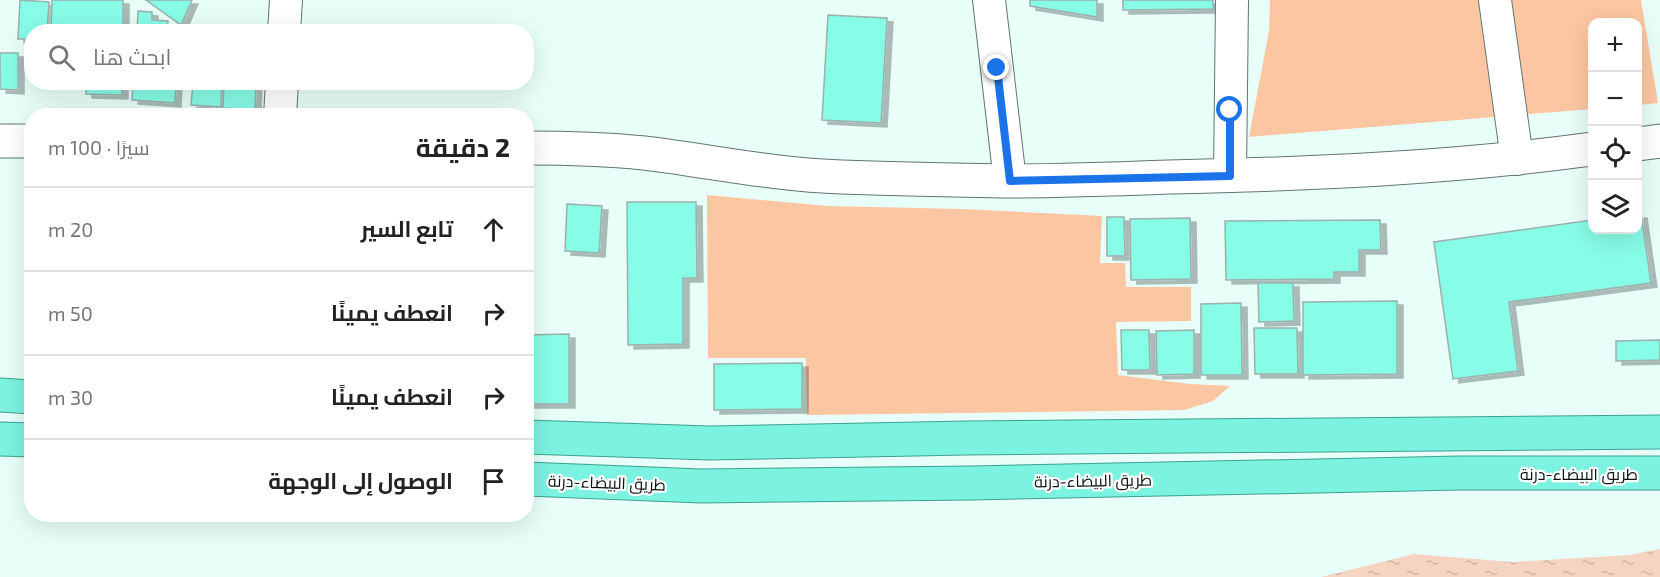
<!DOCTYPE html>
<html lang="ar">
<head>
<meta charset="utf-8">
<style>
	body { margin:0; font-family:"Exo 2",Cairo,sans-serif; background:#f6f6f6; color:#222; direction:rtl }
	.controls { position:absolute; right:18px; top:18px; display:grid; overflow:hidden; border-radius:12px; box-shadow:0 6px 24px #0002 }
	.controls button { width:54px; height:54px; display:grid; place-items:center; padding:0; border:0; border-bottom:2px solid #e0e0e0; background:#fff; color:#222; font:30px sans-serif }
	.stop { position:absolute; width:18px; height:18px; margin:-14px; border:4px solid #1a73e8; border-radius:50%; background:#fff }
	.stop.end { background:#1a73e8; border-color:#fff; box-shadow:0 2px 6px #0008 }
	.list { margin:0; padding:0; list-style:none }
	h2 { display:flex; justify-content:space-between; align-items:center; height:78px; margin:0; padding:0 24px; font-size:26px }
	h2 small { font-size:20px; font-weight:400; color:#767676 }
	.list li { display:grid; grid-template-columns:39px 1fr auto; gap:18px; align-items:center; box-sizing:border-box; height:84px; padding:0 24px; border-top:2px solid #e0e0e0 }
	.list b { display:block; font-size:22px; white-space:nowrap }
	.list em { font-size:20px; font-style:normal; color:#767676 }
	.icon { flex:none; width:33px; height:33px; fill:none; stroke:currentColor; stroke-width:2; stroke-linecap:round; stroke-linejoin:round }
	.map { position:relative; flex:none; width:1660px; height:577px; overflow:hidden; direction:ltr }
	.search { position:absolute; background:#fff; box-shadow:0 6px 24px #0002; left:24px; top:24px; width:510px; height:66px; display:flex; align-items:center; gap:15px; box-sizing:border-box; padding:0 21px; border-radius:24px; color:#767676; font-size:22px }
	.panel { position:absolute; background:#fff; box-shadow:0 6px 24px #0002; left:24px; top:108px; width:510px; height:414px; border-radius:24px; direction:rtl }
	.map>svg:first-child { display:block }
</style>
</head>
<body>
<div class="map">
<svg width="1660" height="577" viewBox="0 0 1660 577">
	<defs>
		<pattern id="water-ripples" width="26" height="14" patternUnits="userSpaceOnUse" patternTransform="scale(1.5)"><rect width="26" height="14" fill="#f5d5c1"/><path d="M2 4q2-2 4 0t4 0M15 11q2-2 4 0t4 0" fill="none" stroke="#d1b6a5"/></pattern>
		<filter id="shadow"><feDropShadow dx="6" dy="4" stdDeviation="0" flood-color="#0004"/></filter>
	</defs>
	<rect width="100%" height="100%" fill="#e7fef9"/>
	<g fill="#fdc6a2">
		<polygon points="1270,0 1641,0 1658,103 1638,105 1638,22 1592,22 1592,109 1249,137 1269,31"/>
		<polygon points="707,195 828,206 962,209 1102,216 1100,263 1125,263 1126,287 1191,287 1191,321 1116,322 1118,375 1190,384 1230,386 1213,401 1184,410 807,415 806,358 708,358"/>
	</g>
	<polygon fill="url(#water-ripples)" points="1660,549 1660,577 1321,577 1414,554 1513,562 1629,555"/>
	<g fill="#87fce7" stroke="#9bb1ac" stroke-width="1.5" filter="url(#shadow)">
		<polygon points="20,0 49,2 47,32 32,32 32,39 18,39"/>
		<polygon points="52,0 123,0 123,32 51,32"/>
		<polygon points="146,0 192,0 181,25"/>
		<polygon points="1030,0 1097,0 1097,17 1030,6"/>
		<polygon points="1123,0 1213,0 1213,9 1123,10"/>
		<polygon points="138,11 152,12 152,20 168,21 167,30 180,32 137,32"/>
		<polygon points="828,15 887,18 881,123 822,120"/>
		<polygon points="0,53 18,53 18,90 0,89"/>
		<polygon points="86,82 122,82 122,95 86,94"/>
		<polygon points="133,82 176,82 175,103 132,100"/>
		<polygon points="193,82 222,82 221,107 191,105"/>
		<polygon points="224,82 256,82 255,110 223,108"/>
		<polygon points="627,202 696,202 697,278 683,278 683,344 628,345"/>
		<polygon points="567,204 602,206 599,253 565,251"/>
		<polygon points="1638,214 1641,214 1651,283 1509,302 1518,371 1453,379 1434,242 1592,220 1592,230 1638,230"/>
		<polygon points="1107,217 1124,217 1125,256 1107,256"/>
		<polygon points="1190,218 1191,279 1131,280 1130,219"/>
		<polygon points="1380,220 1381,250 1359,250 1359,272 1334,272 1334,279 1226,280 1225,221"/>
		<polygon points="1258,283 1293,283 1294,321 1259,322"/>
		<polygon points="1397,301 1397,374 1303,375 1303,302"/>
		<polygon points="1241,303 1242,375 1201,375 1201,304"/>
		<polygon points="1254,328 1297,328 1298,374 1255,374"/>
		<polygon points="1121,330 1149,330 1150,370 1122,370"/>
		<polygon points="1194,330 1194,374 1157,375 1156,331"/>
		<polygon points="569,334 569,404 526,404 526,335"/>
		<polygon points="1660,340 1660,360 1616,361 1616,341"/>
		<polygon points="802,363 802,409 714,410 714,364"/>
	</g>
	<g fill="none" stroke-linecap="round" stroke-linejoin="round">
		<g stroke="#617570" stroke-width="34">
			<g id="minor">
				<polyline points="989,0 1010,181"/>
				<polyline points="1495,0 1517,159"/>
				<polyline points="284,32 286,0"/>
				<polyline points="280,116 282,82"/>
				<polyline points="1230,176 1232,0"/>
			</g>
		</g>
		<g stroke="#617570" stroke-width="35">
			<g id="tertiary">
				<polyline points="0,141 32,141"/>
				<polyline points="1638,144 1660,141"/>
				<path d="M526,148C566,148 605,149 644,153C710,161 775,175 842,177C897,179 953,180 1008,181C1062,181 1116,179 1169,177C1311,174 1452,168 1592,149"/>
			</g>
		</g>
		<g stroke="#3ea191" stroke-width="35">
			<g id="trunk">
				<polyline points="0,395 32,397"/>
				<polyline points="526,437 710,443 967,438 1660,432"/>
				<polyline points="0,439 32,440"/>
				<polyline points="526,479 701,486 972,483 1459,473 1660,473"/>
			</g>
		</g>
		<use href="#minor" stroke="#fff" stroke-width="32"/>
		<use href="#tertiary" stroke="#fff" stroke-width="33"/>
		<use href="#trunk" stroke="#7cf2e0" stroke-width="33"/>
	</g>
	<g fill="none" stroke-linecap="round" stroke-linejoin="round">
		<polyline stroke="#1a73e8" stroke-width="8" points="997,68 1010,181 1230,176 1230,110"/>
	</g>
	<g text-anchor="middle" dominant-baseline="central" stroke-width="4.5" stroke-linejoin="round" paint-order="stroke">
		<g font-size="16" fill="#080f0e" stroke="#fff">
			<text x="1579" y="473">طريق البيضاء-درنة</text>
			<text transform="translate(1093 480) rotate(-1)">طريق البيضاء-درنة</text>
			<text transform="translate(607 482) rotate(2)">طريق البيضاء-درنة</text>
		</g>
	</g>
</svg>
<div class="controls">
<button>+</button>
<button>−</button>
<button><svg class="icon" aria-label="locate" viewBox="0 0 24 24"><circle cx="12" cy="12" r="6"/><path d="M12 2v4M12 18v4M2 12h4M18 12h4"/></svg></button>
<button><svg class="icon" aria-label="layers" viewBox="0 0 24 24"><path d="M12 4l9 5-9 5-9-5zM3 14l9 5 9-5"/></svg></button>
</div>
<div class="stop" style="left:1230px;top:110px"></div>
<div class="stop end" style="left:997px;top:68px"></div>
<div class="search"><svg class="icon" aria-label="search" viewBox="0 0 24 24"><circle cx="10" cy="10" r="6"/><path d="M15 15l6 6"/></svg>ابحث هنا</div>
<section class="panel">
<h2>2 دقيقة<small>سيرًا · 100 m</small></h2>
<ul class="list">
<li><svg class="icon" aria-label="ahead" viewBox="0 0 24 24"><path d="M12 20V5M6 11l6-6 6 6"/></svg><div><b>تابع السير</b></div><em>20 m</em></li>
<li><svg class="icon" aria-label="right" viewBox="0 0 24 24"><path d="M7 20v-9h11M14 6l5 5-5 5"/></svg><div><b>انعطف يمينًا</b></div><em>50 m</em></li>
<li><svg class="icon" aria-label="right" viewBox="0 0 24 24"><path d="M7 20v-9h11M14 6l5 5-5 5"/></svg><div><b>انعطف يمينًا</b></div><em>30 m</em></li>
<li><svg class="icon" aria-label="arrive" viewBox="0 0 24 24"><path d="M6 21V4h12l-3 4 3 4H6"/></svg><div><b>الوصول إلى الوجهة</b></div></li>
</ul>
</section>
</div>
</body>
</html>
